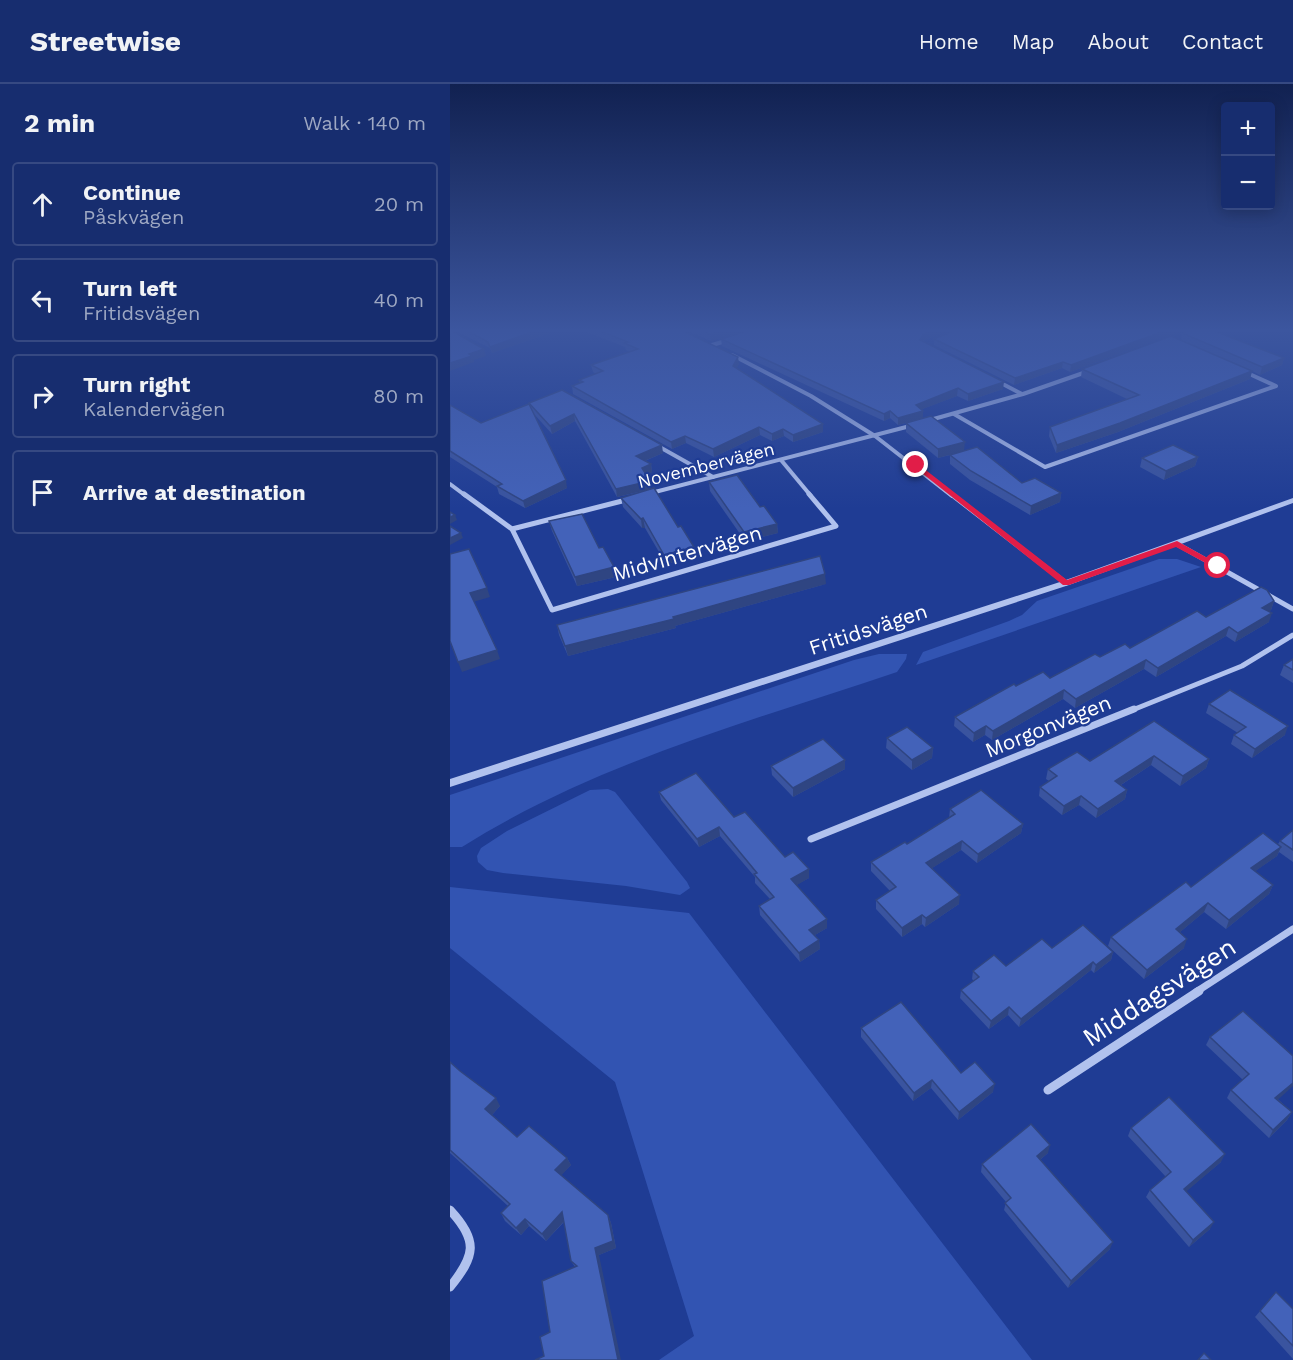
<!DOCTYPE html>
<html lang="en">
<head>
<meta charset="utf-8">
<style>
	body { margin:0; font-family:"Work Sans",sans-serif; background:#203574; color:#f1f3f6 }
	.controls { position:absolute; right:18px; top:18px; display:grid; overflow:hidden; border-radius:6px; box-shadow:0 3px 15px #0003 }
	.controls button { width:54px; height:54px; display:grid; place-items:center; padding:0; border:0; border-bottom:2px solid #364982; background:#172d6f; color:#f1f3f6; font:30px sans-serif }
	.stop { position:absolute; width:18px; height:18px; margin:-14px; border:4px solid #e11d48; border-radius:50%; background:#fff }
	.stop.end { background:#e11d48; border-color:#fff; box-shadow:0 2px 6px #0008 }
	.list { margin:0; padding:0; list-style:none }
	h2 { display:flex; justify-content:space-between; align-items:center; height:78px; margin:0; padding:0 24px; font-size:26px }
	h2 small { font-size:20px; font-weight:400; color:#9ea8c3 }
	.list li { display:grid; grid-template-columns:39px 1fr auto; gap:18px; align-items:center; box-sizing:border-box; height:84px; margin:0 12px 12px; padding:0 12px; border:2px solid #364982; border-radius:6px }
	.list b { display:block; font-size:22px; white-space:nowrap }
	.list p { margin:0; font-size:20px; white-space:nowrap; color:#9ea8c3 }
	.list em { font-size:20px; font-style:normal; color:#9ea8c3 }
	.icon { flex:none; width:33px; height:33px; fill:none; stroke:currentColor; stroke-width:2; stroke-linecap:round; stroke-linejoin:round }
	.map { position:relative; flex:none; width:843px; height:1276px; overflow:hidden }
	header { display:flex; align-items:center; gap:36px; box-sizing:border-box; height:84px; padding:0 30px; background:#172d6f; border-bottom:2px solid #364982 }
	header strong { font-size:28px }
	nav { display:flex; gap:33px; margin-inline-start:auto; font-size:21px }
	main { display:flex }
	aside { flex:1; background:#172d6f }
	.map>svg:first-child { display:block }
</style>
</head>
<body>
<header>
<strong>Streetwise</strong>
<nav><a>Home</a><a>Map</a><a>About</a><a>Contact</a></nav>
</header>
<main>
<aside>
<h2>2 min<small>Walk · 140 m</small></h2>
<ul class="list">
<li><svg class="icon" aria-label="ahead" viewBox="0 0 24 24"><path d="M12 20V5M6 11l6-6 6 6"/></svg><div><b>Continue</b><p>Påskvägen</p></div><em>20 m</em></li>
<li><svg class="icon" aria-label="left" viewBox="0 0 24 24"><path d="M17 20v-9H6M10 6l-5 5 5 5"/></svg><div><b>Turn left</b><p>Fritidsvägen</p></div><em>40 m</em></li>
<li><svg class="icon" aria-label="right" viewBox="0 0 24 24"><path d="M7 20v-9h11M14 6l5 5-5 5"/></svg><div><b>Turn right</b><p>Kalendervägen</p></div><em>80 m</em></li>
<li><svg class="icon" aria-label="arrive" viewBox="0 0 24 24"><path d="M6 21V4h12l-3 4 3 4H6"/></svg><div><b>Arrive at destination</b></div></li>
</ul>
</aside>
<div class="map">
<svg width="843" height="1276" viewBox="0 0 843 1276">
	<rect width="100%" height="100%" fill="#1f3c94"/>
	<g fill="#3254b2">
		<polygon points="709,475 727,475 751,483 466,581 473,568 559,537 572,531 587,517"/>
		<path d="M429,570H457L456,575L447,588C299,638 145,679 12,763H0V711L404,576Z"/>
		<polygon points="158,705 165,708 237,798 240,804 230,811 176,802 53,789 37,786 28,778 27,772 31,764 57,747 140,706"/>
		<polygon points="0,803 239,829 582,1276 209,1276 244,1252 165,998 0,864"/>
	</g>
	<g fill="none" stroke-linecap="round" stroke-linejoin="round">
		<g stroke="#b1c2ee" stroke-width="4">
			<polyline points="262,261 279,256"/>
			<polyline points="282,271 361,312 425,352 502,412"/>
			<polyline points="547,297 572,310"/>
			<polyline points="504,330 595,383 826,302 795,288"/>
			<polyline points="480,336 573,310 639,287"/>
			<polyline points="206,361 263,393"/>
			<polyline points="331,376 361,412"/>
			<polyline points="0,400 16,412"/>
			<polyline points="201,409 464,341"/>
		</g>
		<g stroke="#b1c2ee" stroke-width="5">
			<polyline points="14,410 62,445 180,415"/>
			<polyline points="501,410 616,499"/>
			<polyline points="62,445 102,526 386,442 359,410"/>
			<polyline points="727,460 843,525"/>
			<polyline points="680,627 792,582 843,551"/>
		</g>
		<g stroke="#b1c2ee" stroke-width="7">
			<polyline points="361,755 684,625"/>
			<polyline points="746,908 843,845"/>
		</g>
		<g stroke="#b1c2ee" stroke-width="9">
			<polyline points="598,1006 749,907"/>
			<path d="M0,1126C29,1157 25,1172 0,1203"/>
		</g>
		<polygon fill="#b1c2ee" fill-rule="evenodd" points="843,414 843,419 619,501 0,703 0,695 613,497"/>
	</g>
	<g fill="#3a549f">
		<polygon points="4,246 108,246 42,269 40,264"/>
		<polygon points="132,246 231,246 289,280 286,285 373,348 343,358 334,352 322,357 310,351 264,373 236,359 222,365 123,310 122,302 130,299 129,296 146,290 143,288 141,281 180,268 176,266 175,263"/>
		<polygon points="236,246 297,246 261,257"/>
		<polygon points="300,246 499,246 473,257 553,305 518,317 507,312 472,325 473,327 473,334 514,367 572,399 611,409 610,418 580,431 520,396 500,380 500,371 488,374 456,348 456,339 448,341 440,334 434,337 272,262 271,255"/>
		<polygon points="505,246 734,246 620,288 612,284 564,301 484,261 484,255"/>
		<polygon points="732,249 834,274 832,281 810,291 802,287 800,295 668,348 606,369 599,352 600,343 677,315 631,293 632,285 731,256"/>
		<polygon points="112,306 213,369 195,377 201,380 202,388 196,391 200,397 201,405 246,473 216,480 195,444 192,444 173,423 171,414 191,408 167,413 125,337 102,350 84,330 117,404 75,424 49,410 47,403 0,373 0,321 31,339"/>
		<polygon points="748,373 745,382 714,396 690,383 692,374"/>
		<polygon points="259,398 310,423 327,440 328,449 295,457 260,407"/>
		<polygon points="99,437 149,464 164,483 166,493 127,502 102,447"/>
		<polygon points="376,500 225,542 226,544 118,572 109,551 107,541"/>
		<polygon points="824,517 821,526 818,527 819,538 785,558 776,552 706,593 694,585 625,624 613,615 542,656 535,651 523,658 504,642 505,633 566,602 600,594 650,573"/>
		<polygon points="843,575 843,599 830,591 834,581"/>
		<polygon points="759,620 835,651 802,674 781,660 784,651 788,649 756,629"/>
		<polygon points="704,637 759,675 756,684 730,702 701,681 671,701 677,706 675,715 646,734 629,721 612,731 589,712 590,703 599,697 596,695 598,685 640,677"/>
		<polygon points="437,654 483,664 482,674 462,686 436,664"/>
		<polygon points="321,682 395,685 343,713 322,691"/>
		<polygon points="209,708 284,733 335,773 359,794 346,801 377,844 365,851 369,856 370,865 350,878 310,831 309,822 320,815 305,799 305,793 270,752 249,763 211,716"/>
		<polygon points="500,725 573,740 571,749 527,779 511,766 482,784 509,820 475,843 472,840 452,853 426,825 426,816 440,807 421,787 421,778 457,760 499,734"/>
		<polygon points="843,746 843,778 829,768 827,772 805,787 823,801 819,810 776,845 754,828 730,848 734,864 694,895 658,862 661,853 741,803 828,760 830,757"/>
		<polygon points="602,864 663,868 661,876 644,889 641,886 569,943 558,931 539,945 510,914 511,906 524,897 522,895 523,887 556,882"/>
		<polygon points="411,944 511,989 543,1008 508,1036 481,1004 463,1017 411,953"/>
		<polygon points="760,953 842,1028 837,1036 819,1054 777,1014 781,1006 793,996 756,961"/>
		<polygon points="0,978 50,1022 42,1031 67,1053 117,1074 121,1081 111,1091 158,1131 161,1139 166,1164 149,1171 94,1272 100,1248 125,1183 121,1177 114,1138 96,1157 79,1142 71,1151 55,1137 51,1129 58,1122 0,1069"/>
		<polygon points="681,1044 771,1078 736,1107 760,1145 739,1163 696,1113 700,1106 716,1093 678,1052"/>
		<polygon points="598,1069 590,1076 660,1165 618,1204 554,1126 556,1118 531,1088 532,1080"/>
		<polygon points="826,1208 843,1225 843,1275 805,1233"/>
	</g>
	<g fill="#2f4582">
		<polygon points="87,246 108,246 42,269 40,263"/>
		<polygon points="274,246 297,246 261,257 260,250"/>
		<polygon points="483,246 499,246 472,257 470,256 473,250"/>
		<polygon points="717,246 734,246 620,288 621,281"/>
		<polygon points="34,265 36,272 24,276 24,278 0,287 0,279 19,270"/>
		<polygon points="288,273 289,280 284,289 283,282"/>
		<polygon points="834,274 832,281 810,291 812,283"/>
		<polygon points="613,278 612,284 564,301 565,294"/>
		<polygon points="802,287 800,295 668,348 606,369 607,361"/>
		<polygon points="554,298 553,305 518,317 518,310"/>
		<polygon points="508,304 507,312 465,328 466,321"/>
		<polygon points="440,327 440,334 434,337 434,330"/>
		<polygon points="473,327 473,334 448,341 448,334"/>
		<polygon points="124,330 125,337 102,350 100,342"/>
		<polygon points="373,340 373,348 343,358 343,351"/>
		<polygon points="309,343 310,351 264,373 263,365"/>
		<polygon points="333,345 334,352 322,357 322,350"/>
		<polygon points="235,352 236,359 222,365 221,358"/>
		<polygon points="515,358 514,367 488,374 488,365"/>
		<polygon points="212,361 213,369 187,380 186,372"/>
		<polygon points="748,373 745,382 714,396 716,387"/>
		<polygon points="201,380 202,388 194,392 192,384"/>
		<polygon points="116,396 117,404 75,424 73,417"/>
		<polygon points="200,397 201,405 167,413 166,405"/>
		<polygon points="611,409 610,418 580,431 581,422"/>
		<polygon points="5,431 7,436 0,440 0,433"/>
		<polygon points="193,434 195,444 192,444 191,435"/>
		<polygon points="327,440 328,449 295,457 294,448"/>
		<polygon points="11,449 13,454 0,461 0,454"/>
		<polygon points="244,463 246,473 216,480 214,471"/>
		<polygon points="164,483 166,493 127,502 125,493"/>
		<polygon points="375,490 376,500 225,542 226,544 118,572 115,562"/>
		<polygon points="37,504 40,513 23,518 20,509"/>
		<polygon points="824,517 821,526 809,533 812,524"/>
		<polygon points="822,529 819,538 785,558 788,549"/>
		<polygon points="779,543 776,552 706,593 708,584"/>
		<polygon points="47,566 50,575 12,588 8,578"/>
		<polygon points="696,576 694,585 625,624 626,615"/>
		<polygon points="614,606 613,615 542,656 543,647"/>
		<polygon points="536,642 535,651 523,658 524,649"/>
		<polygon points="838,642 835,651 802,674 805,665"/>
		<polygon points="483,664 482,674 462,686 462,676"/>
		<polygon points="704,672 701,681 663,706 665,697"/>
		<polygon points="759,675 756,684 730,702 733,692"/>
		<polygon points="395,676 395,685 343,713 343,704"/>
		<polygon points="677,706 675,715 646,734 648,725"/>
		<polygon points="631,712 629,721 612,731 614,722"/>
		<polygon points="573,740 571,749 527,779 528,770"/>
		<polygon points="269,743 270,752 249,763 247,755"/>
		<polygon points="512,757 511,766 476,788 476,779"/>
		<polygon points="831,763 827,772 797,793 801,784"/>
		<polygon points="359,785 359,794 342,804 341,795"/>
		<polygon points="823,801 819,810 776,845 779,836"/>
		<polygon points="510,811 509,820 475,843 476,834"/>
		<polygon points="758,819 754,828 723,854 726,845"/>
		<polygon points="472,831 472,840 452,853 452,844"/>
		<polygon points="377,835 377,844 360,854 359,846"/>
		<polygon points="737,855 734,864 694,895 697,886"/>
		<polygon points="369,856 370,865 350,878 349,869"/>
		<polygon points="663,868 661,876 644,889 646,881"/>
		<polygon points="643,878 641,886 569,943 571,935"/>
		<polygon points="559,923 558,931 539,945 541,937"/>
		<polygon points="482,996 481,1004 463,1017 464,1009"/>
		<polygon points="843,999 843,1002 821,1022 825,1014"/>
		<polygon points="545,1000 543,1008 508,1036 509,1028"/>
		<polygon points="46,1014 50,1022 40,1033 35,1025"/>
		<polygon points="842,1028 837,1036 819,1054 823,1046"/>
		<polygon points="600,1061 598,1069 585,1080 587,1072"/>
		<polygon points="775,1070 771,1078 731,1112 734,1105"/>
		<polygon points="117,1074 121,1081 109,1094 105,1086"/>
		<polygon points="112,1128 116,1135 96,1157 92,1150"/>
		<polygon points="158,1131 161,1139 166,1164 149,1171 171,1276 168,1276 145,1164"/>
		<polygon points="75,1135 79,1142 71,1151 66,1144"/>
		<polygon points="764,1138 760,1145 739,1163 743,1156"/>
		<polygon points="663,1158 660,1165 618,1204 621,1197"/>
	</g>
	<g fill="#4362b9" stroke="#2f4582" stroke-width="1.5">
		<polygon points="0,246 34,265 19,270 22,272 0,279"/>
		<polygon points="16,246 87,246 40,263 38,258"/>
		<polygon points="148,246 231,246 288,273 283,282 373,340 343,351 333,345 322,350 309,343 263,365 235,352 221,358 122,302 133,298 129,296 153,287 141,281 188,265 174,259 178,258"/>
		<polygon points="251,246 274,246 260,250"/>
		<polygon points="300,246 483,246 473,250 470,256 554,298 518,310 508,304 466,321 473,327 448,334 440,327 434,330 271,255"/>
		<polygon points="505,246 717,246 621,281 613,278 565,294 484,255"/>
		<polygon points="739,246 762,246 834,274 812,283 732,249"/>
		<polygon points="721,252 802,287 670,339 607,361 600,343 689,311 632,285"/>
		<polygon points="112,306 212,361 186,372 201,380 192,384 200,397 166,405 124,330 100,342 79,319"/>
		<polygon points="79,320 116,396 73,417 47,402 52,400 0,367 0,321 31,339"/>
		<polygon points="481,332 515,358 488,365 456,339"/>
		<polygon points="723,361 748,373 716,387 692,374"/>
		<polygon points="527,363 572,399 585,394 611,409 581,422 521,387 500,371"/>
		<polygon points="287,391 310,423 314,422 327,440 294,448 259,398"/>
		<polygon points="204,404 228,443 231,442 244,463 214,471 193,434 191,435 171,414"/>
		<polygon points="0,428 5,431 0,433"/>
		<polygon points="132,430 149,464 153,463 164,483 125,493 99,437"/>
		<polygon points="0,442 11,449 0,454"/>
		<polygon points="19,465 37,504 20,509 47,566 8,578 0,557 0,470"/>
		<polygon points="370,472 375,490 223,533 224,535 115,562 107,541"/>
		<polygon points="811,503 817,506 824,517 812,524 822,529 788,549 779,543 708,584 696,576 626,615 614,606 543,647 536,642 524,649 505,633 564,600 566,602 593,588 600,594 645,570 650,573 675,560 680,564 747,527 756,533"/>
		<polygon points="843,575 843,586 834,581"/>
		<polygon points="780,606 838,642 805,665 784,651 796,643 759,620"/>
		<polygon points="704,637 759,675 733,692 704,672 665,697 677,706 648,725 631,712 614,722 590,703 607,692 598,685 627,668 640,677"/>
		<polygon points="457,643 483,664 462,676 437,654"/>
		<polygon points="373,655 395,676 343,704 321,682"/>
		<polygon points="246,689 284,733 295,728 335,773 343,768 359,785 341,795 377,835 359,846 369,856 349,869 309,822 324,813 304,790 307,789 269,743 247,755 209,708"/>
		<polygon points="531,706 573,740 528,770 512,757 476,779 510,811 476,834 472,831 452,844 426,816 446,803 421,778 455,758 457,760 505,730 500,725"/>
		<polygon points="843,746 843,766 830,757"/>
		<polygon points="813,749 831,763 801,784 823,801 779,836 758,819 726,845 737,855 697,886 661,853 736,798 741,803"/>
		<polygon points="633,841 663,868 646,881 643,878 571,935 559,923 541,937 511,906 529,893 523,887 544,871 556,882 592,855 602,864"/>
		<polygon points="451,918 511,989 525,978 545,1000 509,1028 482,996 464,1009 411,944"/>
		<polygon points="793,927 843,972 843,999 825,1014 842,1028 823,1046 781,1006 799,990 760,953"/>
		<polygon points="0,978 10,987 46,1014 35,1025 67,1053 79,1042 117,1074 105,1086 158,1131 163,1157 145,1164 168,1276 85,1276 94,1272 90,1253 100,1248 92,1197 127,1182 121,1177 112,1128 92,1150 75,1135 66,1144 51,1129 60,1120 0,1066"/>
		<polygon points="719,1013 775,1070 734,1105 764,1138 743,1156 700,1106 721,1088 681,1044"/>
		<polygon points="581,1040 600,1061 587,1072 663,1158 621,1197 555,1119 561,1114 532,1080"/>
		<polygon points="826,1208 843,1225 843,1262 810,1227"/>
		<polygon points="754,1269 761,1276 748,1276"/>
	</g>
	<linearGradient id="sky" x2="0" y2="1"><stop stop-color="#112151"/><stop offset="0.58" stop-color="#3c569f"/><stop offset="1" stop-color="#3c569f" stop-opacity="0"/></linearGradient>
	<rect width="843" height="425" fill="url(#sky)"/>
	<polygon fill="#e11d48" points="463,380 468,380 617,496 727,457 772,482 765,484 726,463 619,501 613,501 463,382"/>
	<g text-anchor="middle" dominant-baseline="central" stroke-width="4.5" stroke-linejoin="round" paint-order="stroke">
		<g font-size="18" fill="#fff" stroke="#1f3c94">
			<text transform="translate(256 381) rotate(-14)">Novembervägen</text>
		</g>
		<g font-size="21" fill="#fff" stroke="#1f3c94">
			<text transform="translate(237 469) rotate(-16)">Midvintervägen</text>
			<text transform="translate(418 545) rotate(-18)">Fritidsvägen</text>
			<text transform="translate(598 642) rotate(-22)">Morgonvägen</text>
		</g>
		<g font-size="26" fill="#fff" stroke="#1f3c94">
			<text transform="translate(709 908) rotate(-33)">Middagsvägen</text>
		</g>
	</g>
</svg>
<div class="controls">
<button>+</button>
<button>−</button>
</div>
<div class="stop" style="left:768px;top:482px"></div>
<div class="stop end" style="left:466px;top:381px"></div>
</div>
</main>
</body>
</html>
